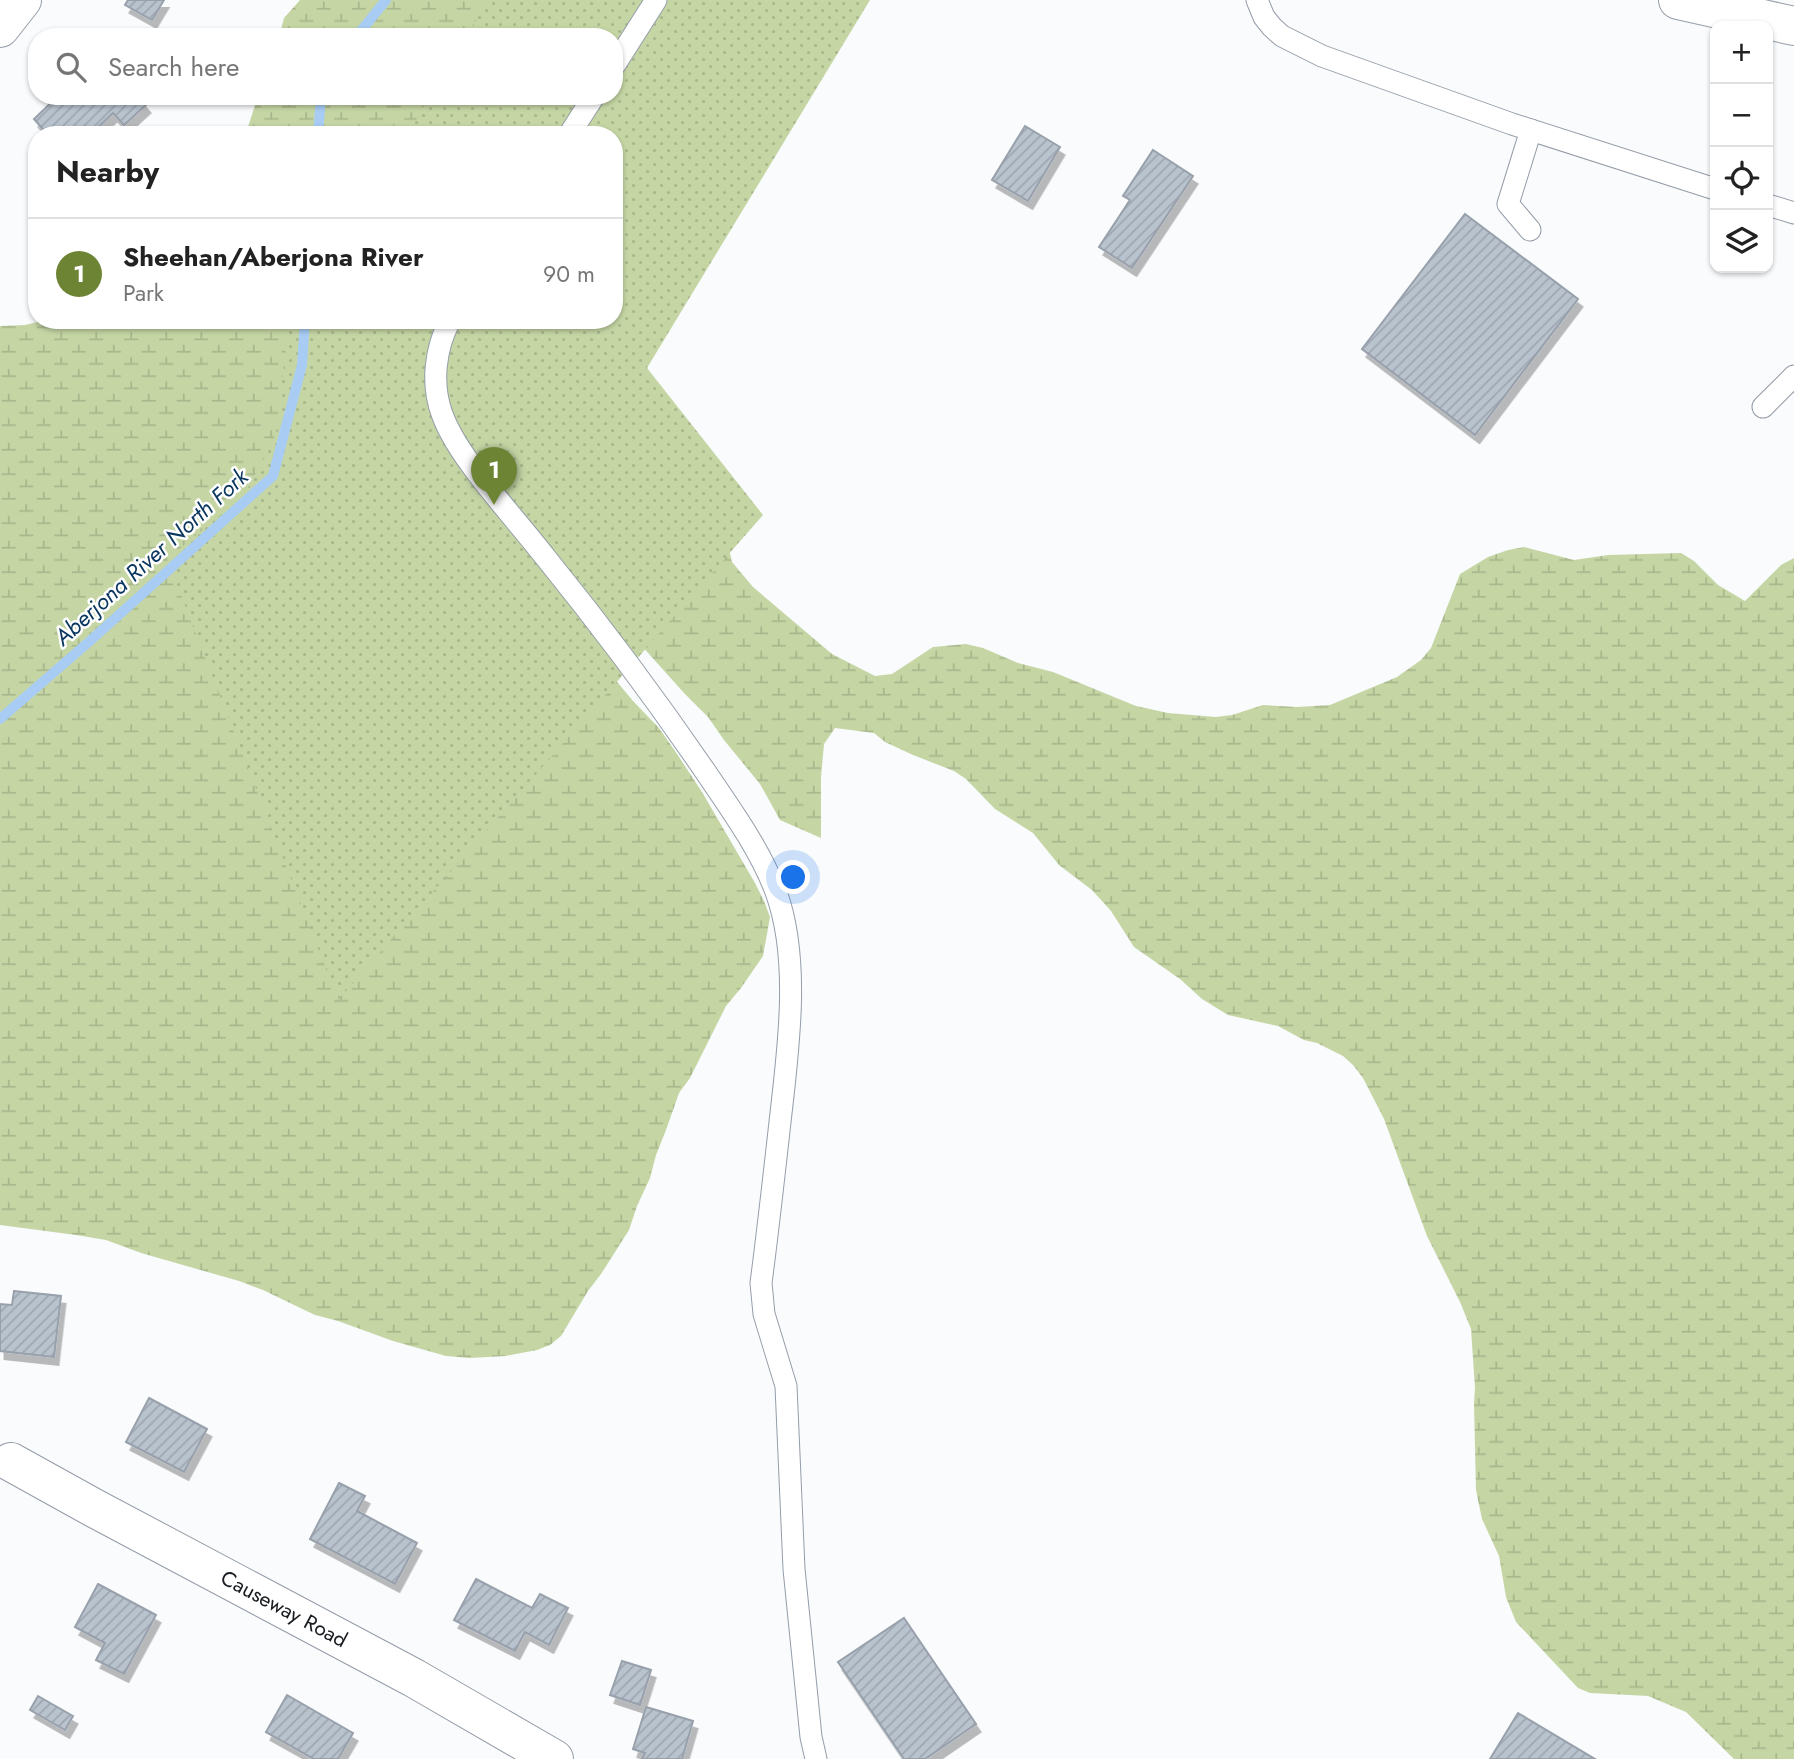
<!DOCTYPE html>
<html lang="en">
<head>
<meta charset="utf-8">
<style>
	body { margin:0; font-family:Jost,sans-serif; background:#f6f6f6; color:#222 }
	.controls { position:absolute; right:21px; top:21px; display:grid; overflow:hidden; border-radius:14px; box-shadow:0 2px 5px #0004 }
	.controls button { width:63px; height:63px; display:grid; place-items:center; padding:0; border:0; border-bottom:2px solid #e0e0e0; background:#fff; color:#222; font:35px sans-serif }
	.you { position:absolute; left:794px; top:878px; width:24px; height:24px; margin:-18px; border:5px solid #fff; border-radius:50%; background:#1a73e8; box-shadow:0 0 0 10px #1a73e833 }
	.badge { display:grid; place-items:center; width:46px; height:46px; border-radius:50%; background:#6d8435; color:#fff; font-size:23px; font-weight:700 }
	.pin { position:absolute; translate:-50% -58px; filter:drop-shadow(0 2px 4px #0008) }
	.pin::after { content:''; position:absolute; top:37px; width:24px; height:21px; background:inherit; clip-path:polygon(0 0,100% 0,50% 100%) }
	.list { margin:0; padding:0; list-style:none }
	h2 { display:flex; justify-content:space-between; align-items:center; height:91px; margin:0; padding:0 28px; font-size:30px }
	h2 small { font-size:23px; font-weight:400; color:#767676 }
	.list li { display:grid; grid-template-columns:46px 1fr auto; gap:21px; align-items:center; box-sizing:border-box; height:112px; padding:0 28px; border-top:2px solid #e0e0e0 }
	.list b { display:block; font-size:26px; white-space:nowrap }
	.list p { margin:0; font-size:23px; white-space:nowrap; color:#767676 }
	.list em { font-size:23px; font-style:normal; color:#767676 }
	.icon { flex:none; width:38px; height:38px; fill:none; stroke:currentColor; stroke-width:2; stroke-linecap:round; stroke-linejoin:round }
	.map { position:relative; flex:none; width:1794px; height:1759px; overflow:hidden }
	.search { position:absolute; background:#fff; box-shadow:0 2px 5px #0004; left:28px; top:28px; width:595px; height:77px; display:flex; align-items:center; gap:18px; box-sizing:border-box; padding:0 24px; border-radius:28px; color:#767676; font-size:26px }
	.panel { position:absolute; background:#fff; box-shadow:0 2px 5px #0004; left:28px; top:126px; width:595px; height:203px; border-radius:28px }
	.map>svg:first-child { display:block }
</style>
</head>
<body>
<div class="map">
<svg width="1794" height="1759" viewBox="0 0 1794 1759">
	<defs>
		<pattern id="wetland-marsh" width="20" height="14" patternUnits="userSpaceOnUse" patternTransform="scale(1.75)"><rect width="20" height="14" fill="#c5d6a4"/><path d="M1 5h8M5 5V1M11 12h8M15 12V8" fill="none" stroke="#a9b78d"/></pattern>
		<pattern id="park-dots" width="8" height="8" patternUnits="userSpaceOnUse" patternTransform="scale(1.75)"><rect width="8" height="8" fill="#c5d6a4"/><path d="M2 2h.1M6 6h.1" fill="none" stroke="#a9b78d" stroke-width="1.8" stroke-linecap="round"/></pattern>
		<pattern id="building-hatch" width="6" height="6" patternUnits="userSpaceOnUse" patternTransform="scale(1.75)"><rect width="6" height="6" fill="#b9c3ce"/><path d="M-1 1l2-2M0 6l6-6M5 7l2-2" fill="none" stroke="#9ea7b1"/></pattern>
		<filter id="shadow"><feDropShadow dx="4.5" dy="8" stdDeviation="0" flood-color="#0004"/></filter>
	</defs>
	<rect width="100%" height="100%" fill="#f9fbfd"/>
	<g fill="url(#wetland-marsh)">
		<polygon points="300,0 532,0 509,37 279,37 284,18"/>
		<polygon points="258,96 457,96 438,135 247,135 247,130"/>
		<polygon points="46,320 415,320 579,636 633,701 659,728 675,751 702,792 755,883 764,901 770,917 763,956 741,988 726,1006 690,1078 679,1093 666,1130 656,1155 650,1178 637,1206 629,1230 601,1274 588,1291 561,1336 550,1345 537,1350 505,1356 470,1358 446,1356 393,1341 338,1321 315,1315 263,1290 239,1281 141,1253 106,1240 76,1235 0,1225 0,326 25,325"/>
		<polygon points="718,501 732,562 753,587 832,654 875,676 892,674 933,647 966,644 983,648 1018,663 1053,672 1136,706 1168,713 1216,717 1232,715 1263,705 1297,707 1330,705 1397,677 1421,660 1431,648 1460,574 1488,557 1508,550 1524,547 1574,560 1608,555 1681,553 1694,561 1718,585 1745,601 1781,565 1794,558 1794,1759 1734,1759 1686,1712 1648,1696 1590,1693 1578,1688 1516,1622 1506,1597 1499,1556 1482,1519 1476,1490 1474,1403 1475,1388 1471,1329 1460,1302 1427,1236 1384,1119 1363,1078 1353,1065 1343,1056 1317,1043 1304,1040 1278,1026 1228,1015 1202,999 1180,979 1134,947 1111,911 1092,890 1059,865 1033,833 995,809 966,779 954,771 913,755 885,742 874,733 835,728 824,744 821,777 821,838 780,820 760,784 724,740 708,717 684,693 623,625"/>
	</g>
	<polygon fill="url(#park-dots)" points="488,0 870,0 647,368 763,515 338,1000 167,559 244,496 276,434 289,320 614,320 614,135 407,135 430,96 614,96 614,37 466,37"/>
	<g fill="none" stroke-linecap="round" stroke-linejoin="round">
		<g stroke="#a8ccf4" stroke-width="10">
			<polyline points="356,37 386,0"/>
			<polyline points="318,135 321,96"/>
			<polyline points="0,719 91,640 273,476 302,365 305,320"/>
		</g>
	</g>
	<g fill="url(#building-hatch)" stroke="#97a0ab" stroke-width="2" filter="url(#shadow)">
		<polygon points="128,0 164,0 152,20 125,5"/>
		<polygon points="58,96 138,96 146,105 124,125 113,113 90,135 48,135 34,119"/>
		<polygon points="1025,126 1060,147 1028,201 992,180"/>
		<polygon points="1153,150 1193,176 1132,268 1099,247 1130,200 1123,196"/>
		<polygon points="1465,214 1578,299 1475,435 1362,349"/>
		<polygon points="14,1291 61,1296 54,1357 0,1351 0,1304 12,1305"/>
		<polygon points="149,1398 207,1429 184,1472 126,1442"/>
		<polygon points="339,1483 365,1496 357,1511 417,1543 395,1584 310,1539"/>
		<polygon points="476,1579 532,1608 540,1594 568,1608 549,1645 525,1632 515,1651 454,1620"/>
		<polygon points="98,1584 156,1615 124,1674 96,1660 105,1643 75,1627"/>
		<polygon points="904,1618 976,1724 925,1759 904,1759 838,1662"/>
		<polygon points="622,1661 651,1670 640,1705 610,1695"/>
		<polygon points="287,1695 353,1733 338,1759 314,1759 266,1732"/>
		<polygon points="38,1696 73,1716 65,1730 30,1710"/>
		<polygon points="646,1707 693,1721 682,1759 642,1759 645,1753 633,1749"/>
		<polygon points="1518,1713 1595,1759 1490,1759"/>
	</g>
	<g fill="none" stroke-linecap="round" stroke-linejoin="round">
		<g stroke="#949da8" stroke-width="23">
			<g id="service">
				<polyline points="1257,0 1264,17 1272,27 1282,36 1322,56 1512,124 1715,189"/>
				<polyline points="614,66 656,0"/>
				<polyline points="569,135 594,96"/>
				<polyline points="1768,205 1794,213"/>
				<polyline points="1530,230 1508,204 1531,130"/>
				<path d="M450,320C435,349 431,384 442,414C450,436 464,456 478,474C500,503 524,530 546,558C602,627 655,698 705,771C730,808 760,849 776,892C801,960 788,1051 780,1122C774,1176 768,1230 761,1283L764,1314L786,1386L794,1569L811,1737L816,1759"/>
				<polyline points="1763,407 1794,376"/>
			</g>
		</g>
		<g stroke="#949da8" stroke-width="40">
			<g id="minor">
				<polyline points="0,28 22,0"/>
				<path id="s1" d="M11,1462L94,1508L414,1678L554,1759"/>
			</g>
		</g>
		<g stroke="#949da8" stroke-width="40">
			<polyline id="secondary" points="1678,0 1794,26"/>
		</g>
		<use href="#service" stroke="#fff" stroke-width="21"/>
		<use href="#minor" stroke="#fff" stroke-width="38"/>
		<use href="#secondary" stroke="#fff" stroke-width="38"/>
	</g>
	<g text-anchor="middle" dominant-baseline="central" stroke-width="5" stroke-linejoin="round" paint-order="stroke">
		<g font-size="21" fill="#191d21" stroke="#fff">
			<text stroke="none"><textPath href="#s1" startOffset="310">Causeway Road</textPath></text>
		</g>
		<g font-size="23" font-style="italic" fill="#0b3760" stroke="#fff">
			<text transform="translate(151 557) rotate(-42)">Aberjona River North Fork</text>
		</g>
	</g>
</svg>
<div class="controls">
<button>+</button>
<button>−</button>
<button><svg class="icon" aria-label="locate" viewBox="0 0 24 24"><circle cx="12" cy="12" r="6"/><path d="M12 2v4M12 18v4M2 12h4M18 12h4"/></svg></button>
<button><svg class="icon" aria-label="layers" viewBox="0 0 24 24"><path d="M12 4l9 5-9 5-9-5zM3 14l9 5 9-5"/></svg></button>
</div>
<div class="you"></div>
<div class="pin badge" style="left:494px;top:505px">1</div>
<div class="search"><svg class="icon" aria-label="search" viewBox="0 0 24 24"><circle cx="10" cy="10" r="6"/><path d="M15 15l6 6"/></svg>Search here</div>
<section class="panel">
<h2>Nearby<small></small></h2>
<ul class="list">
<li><span class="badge">1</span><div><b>Sheehan/Aberjona River</b><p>Park</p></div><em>90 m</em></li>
</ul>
</section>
</div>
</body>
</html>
